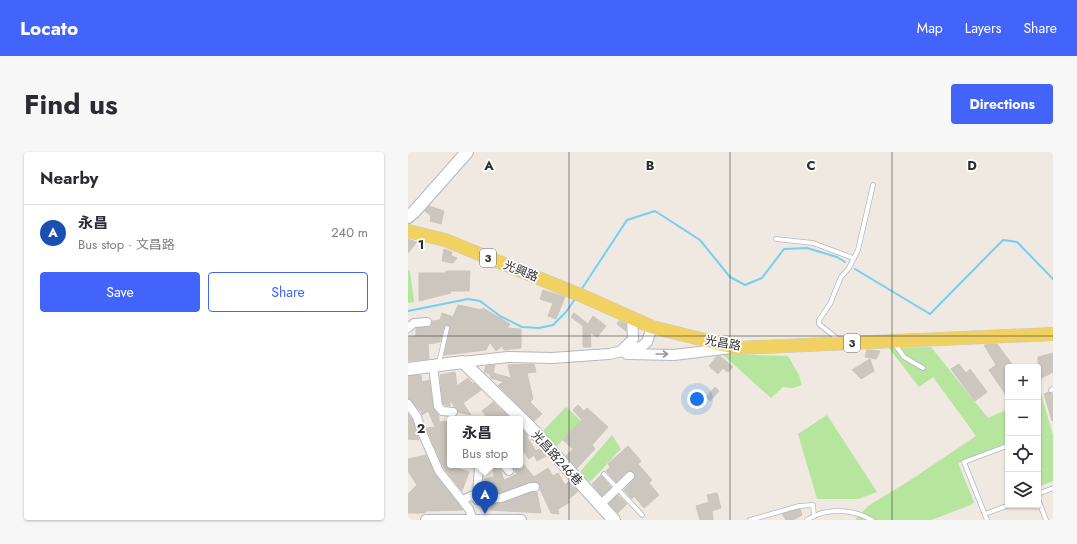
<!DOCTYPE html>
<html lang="en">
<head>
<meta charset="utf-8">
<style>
	body { margin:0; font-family:Jost,"Noto Sans TC",sans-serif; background:#f7f7f7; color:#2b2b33 }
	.controls { position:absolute; right:12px; bottom:12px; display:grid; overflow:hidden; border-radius:4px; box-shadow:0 1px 3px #0004 }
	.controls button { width:36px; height:36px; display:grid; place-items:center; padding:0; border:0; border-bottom:1px solid #e1e1e2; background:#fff; color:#2b2b33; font:20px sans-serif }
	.you { position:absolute; left:289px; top:247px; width:14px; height:14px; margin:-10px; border:3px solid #fff; border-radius:50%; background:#1a73e8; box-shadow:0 0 0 6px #1a73e833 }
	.badge { display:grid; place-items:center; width:26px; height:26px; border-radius:50%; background:#4264fb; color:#fff; font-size:13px; font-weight:700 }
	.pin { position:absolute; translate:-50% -33px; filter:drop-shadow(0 1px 2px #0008) }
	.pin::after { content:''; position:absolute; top:21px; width:14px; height:12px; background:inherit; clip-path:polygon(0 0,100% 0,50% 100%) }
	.popup { position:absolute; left:39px; top:264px; width:76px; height:52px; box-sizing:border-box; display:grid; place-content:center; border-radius:4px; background:#fff; filter:drop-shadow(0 1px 3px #0005); font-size:13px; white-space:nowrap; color:#7c7c81 }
	.popup b { font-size:15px; color:#2b2b33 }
	.popup::after { content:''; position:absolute; left:50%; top:100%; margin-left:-8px; border:8px solid transparent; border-top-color:#fff }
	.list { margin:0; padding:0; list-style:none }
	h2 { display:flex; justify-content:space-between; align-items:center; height:52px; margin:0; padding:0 16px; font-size:17px }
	h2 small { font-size:13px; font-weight:400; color:#7c7c81 }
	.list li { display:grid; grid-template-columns:26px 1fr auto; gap:12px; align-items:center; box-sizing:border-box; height:56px; padding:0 16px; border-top:1px solid #e1e1e2 }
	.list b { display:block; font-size:15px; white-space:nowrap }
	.list p { margin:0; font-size:13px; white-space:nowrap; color:#7c7c81 }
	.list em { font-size:13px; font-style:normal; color:#7c7c81 }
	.actions { display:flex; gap:8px; padding:12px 16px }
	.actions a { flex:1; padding:9px 0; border:1px solid #4264fb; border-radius:4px; text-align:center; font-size:14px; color:#4264fb }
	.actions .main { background:#4264fb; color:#fff }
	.icon { flex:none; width:22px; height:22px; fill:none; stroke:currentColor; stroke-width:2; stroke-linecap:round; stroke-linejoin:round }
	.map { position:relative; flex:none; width:645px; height:368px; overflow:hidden; border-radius:4px }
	header { display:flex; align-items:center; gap:24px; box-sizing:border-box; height:56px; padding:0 20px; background:#4264fb; color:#fff }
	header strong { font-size:19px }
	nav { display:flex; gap:22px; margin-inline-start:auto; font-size:14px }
	.intro { display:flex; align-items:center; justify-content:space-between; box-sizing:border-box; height:96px; padding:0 24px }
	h1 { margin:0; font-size:28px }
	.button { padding:10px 18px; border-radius:4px; background:#4264fb; color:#fff; font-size:14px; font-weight:700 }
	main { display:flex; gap:24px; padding:0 24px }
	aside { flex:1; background:#fff; border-radius:4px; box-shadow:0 1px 3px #0004 }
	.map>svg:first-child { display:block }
</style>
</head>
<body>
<header>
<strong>Locato</strong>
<nav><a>Map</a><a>Layers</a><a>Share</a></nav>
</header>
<div class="intro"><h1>Find us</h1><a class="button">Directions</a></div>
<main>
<aside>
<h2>Nearby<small></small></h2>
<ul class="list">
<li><span class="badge" style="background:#1a4fb4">A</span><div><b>永昌</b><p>Bus stop · 文昌路</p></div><em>240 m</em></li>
</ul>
<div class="actions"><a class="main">Save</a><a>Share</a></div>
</aside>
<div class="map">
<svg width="645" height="368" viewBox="0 0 645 368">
	<rect width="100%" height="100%" fill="#efe9e1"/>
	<g fill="#b6e59e">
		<polygon points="0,118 2,119 6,150 0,151"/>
		<polygon points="523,195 580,266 600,257 600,297 597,292 550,311 566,350 563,353 523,368 447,368 460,354 501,329 568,284 525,225 511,235 481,196"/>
		<polygon points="314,202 380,204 391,223 394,233 385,236 375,235 363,246"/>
		<polygon points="630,231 645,283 645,329 630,335"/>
		<polygon points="158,255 173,269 147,296 132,282"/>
		<polygon points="419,263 469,340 450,347 409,347 390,282"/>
		<polygon points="204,283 213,297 182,330 172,320"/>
	</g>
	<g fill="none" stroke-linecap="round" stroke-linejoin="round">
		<g stroke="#75cff0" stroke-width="2">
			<polyline points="447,117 522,162 595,88 609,90 645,127"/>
			<polyline points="173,138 219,68 247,59 292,88 322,125 337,133 354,126 376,97 399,96 429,105 437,110"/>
			<polyline points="0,159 60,147 72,149 92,164 114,175 131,176 145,173 158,160 167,147"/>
		</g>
	</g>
	<g fill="#cbc7bf" stroke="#cbc5ba">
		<polygon points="21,54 36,59 33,72 22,69 23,64 17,59"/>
		<polygon points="0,87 9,90 0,101"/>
		<polygon points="36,97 44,100 43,104 49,106 45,111 34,109"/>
		<polygon points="38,119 62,119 61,139 42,139 43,141 11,149 11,121 38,121"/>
		<polygon points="135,138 157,145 148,167 140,164 145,151 132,147"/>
		<polygon points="50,153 74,158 75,156 102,172 99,176 113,177 113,196 96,198 94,194 88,199 82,190 78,198 36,203 42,176 38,173 36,175 32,190 20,192 21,207 0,209 0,185 8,184 8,176 23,174 24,169 32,168 34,161 45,165"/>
		<polygon points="166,161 180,172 185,164 198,174 189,185 182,180 183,195 175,195 175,174 163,165"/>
		<polygon points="211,169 218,172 218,179 209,172"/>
		<polygon points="589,192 606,215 600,215 600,246 581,218 588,213 576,193"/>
		<polygon points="459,198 463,198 472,199 468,207 457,205"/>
		<polygon points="645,201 645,220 630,228 630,205"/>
		<polygon points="309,204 312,204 325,215 320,220 315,216 310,222 301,214"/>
		<polygon points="462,207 466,219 453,227 444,218"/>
		<polygon points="126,212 128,220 119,221 125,247 122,250 134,262 126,269 90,233 96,230 83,226 82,222 76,220 78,214 87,213 85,221 103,226 100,213"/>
		<polygon points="551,212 558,221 562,217 579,240 567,249 543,217"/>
		<polygon points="47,220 49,234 60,226 65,232 66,231 73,238 55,251 63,263 50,260 42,248 42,254 35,252 32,223"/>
		<polygon points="13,223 14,230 21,228 25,255 31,264 31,270 42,269 42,313 50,313 49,316 61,320 54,339 36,316 18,276 27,275 20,259 14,263 12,254 12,259 4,249 0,247 0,224"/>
		<polygon points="307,235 311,239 302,249 298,245"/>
		<polygon points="641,240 644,241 645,244 645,268 644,269 636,242"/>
		<polygon points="85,250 102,266 81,267 74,259"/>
		<polygon points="170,253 176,259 179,256 200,275 184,293 187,297 169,316 158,304 165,297 155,288 174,268 165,258"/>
		<polygon points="0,262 4,267 11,288 0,287"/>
		<polygon points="112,276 120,284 119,285 128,299 131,297 138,304 129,309 126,303 121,307 112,294"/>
		<polygon points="220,294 233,309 230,312 244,328 241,331 251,343 236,356 226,344 224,347 216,338 227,326 226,320 218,320 208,330 198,319 202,315 200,312"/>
		<polygon points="18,303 27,322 55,358 17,359 17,361 0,361 0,342 9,333 0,319 0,307"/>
		<polygon points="112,308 126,325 140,316 145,324 150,321 157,333 161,329 170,339 160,348 162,350 150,357 151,362 143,361 132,337 132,333 127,330 121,330 92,341 75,342 76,327 86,325 85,313 91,313 96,328 109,322 103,313 112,313"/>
		<polygon points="193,323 203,335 194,344 184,332"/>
		<polygon points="124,340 129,340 133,361 82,358 81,352 95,351"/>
		<polygon points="309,341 313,356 304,359 305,368 292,368 288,354 301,350 299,343"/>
		<polygon points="210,343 219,352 210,361 201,352"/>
		<polygon points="392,357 394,363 385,368 378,368 374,362"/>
	</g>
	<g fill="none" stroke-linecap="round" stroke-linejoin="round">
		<g stroke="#b4b7c1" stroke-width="5.5">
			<g id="service">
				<polyline points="368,87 405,91 445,106"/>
				<polyline points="431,188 411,172 411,168 422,152 433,125 441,116 450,98 465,33"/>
				<polyline points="486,191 496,205 515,216"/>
				<polyline points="31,211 39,176"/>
				<polyline points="643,238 645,237"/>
				<polyline points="196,322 234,363"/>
				<polyline points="630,342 645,336"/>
				<polyline points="630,347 638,368"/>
				<polyline points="577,362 601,353"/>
				<polyline points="342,368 391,354 405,353 406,364"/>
				<path d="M399,368C418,355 445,357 464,368"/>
				<polyline points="579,368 556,310 599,294 600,296"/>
			</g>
		</g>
		<g stroke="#b4b7c1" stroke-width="10">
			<g id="minor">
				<polyline points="0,176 6,171 19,170"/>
				<polyline points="25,214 30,254 34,259 45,260"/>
				<polyline points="0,252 9,265 13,278 31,319 61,357 65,368"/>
				<polyline points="96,313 101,319"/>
				<polyline points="67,345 69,342 71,315 70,313"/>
				<polyline points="55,348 63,344 67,345 69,348 93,346 123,335 127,335"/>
				<polyline points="191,354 222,324"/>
			</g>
		</g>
		<g stroke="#b4b7c1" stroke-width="12">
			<g id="tertiary">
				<polyline points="214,198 225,187 224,165"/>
				<polyline points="219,202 266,203 323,196"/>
				<polyline points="55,210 100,205 144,206 201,202 233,195 239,190 244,175"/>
				<polyline points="18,368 113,368"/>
			</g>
		</g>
		<g stroke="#b4b7c1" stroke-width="14">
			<g id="secondary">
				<polyline points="0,65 6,60 59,0"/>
				<polyline points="0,217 55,210 120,273 206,368"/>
			</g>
		</g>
		<g stroke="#c9c9c9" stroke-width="14">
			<polyline id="primary" points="0,79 37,88 177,145 244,175 329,196 645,182"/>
		</g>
		<use href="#service" stroke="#fff" stroke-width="4"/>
		<use href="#minor" stroke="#fff" stroke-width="8"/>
		<use href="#tertiary" stroke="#fff" stroke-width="10"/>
		<use href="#secondary" stroke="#fff" stroke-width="12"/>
		<use href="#primary" stroke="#f2d163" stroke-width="13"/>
	</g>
	<defs><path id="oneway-shaft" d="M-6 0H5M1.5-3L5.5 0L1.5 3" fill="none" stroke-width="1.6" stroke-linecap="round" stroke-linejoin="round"/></defs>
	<use stroke="#969696" href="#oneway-shaft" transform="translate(254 202)"/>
	<path fill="none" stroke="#2e2e2e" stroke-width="1" stroke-opacity="0.55" d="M161,0V368M322,0V368M484,0V368M0,184H645"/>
	<g text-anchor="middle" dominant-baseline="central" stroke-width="3.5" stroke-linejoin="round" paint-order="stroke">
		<g fill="#fff" stroke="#6d6d6d" stroke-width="1">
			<rect x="72" y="97" width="16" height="18" rx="3"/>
			<rect x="436" y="182" width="16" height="18" rx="3"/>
		</g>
		<g font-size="11" font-weight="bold" fill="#2e2e2e">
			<text x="80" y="106">3</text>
			<text x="444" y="191">3</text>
		</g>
		<g font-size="12" fill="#2e2e2e" stroke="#fff">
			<text transform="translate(113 119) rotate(22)">光興路</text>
			<text transform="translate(315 191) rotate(10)">光昌路</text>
			<text transform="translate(149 306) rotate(48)">光昌路246巷</text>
		</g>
	</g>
	<g font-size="13" text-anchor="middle" font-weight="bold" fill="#2e2e2e" stroke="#fff" stroke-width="3.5" stroke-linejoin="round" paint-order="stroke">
		<text x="81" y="18">A</text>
		<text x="242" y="18">B</text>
		<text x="403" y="18">C</text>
		<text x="564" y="18">D</text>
		<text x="13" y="97">1</text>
		<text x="13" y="281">2</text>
	</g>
</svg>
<div class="controls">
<button>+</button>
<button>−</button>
<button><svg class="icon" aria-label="locate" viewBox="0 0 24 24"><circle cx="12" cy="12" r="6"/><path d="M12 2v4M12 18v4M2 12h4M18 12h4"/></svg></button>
<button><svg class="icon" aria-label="layers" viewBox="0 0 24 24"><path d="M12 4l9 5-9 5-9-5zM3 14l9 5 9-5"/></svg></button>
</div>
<div class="you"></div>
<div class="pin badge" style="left:77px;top:362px;background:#1a4fb4">A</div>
<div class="popup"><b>永昌</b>Bus stop</div>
</div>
</main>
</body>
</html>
